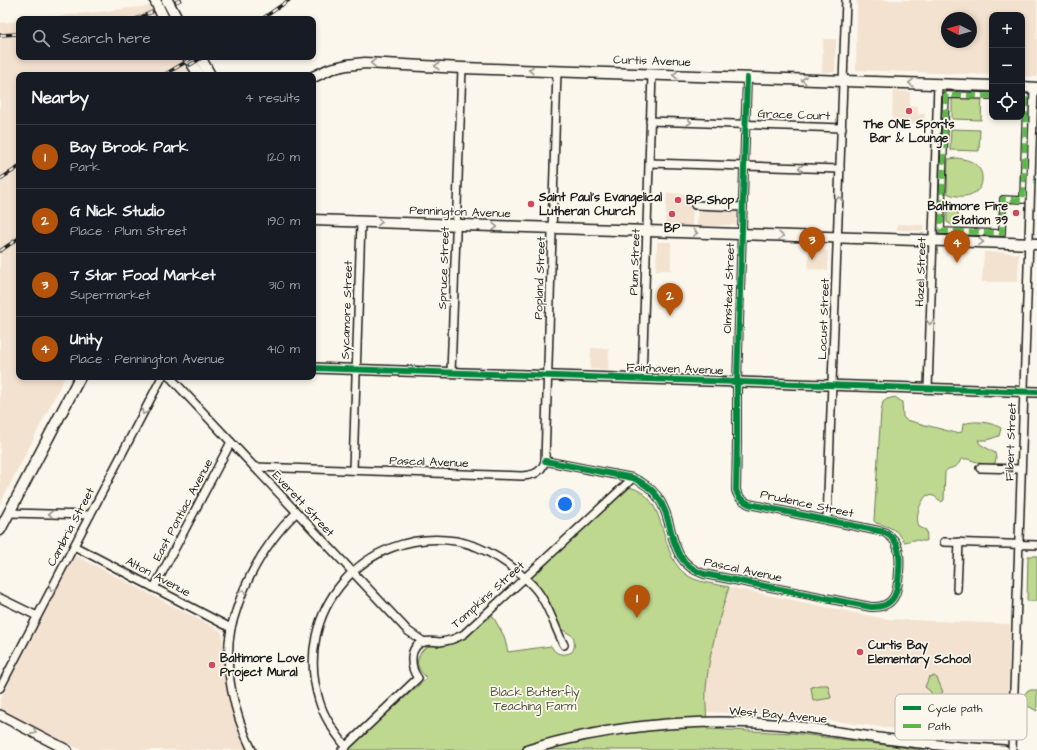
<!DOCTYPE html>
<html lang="en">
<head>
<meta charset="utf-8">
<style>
	body { margin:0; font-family:"Architects Daughter",sans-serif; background:#20242c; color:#f1f3f6 }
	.controls { position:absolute; right:12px; top:12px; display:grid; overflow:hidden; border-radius:8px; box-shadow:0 2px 6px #0003 }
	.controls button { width:36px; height:36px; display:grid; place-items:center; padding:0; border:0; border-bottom:1px solid #363941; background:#171b24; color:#f1f3f6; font:20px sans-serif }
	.compass { position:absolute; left:941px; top:12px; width:36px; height:36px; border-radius:50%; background:#171b24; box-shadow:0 2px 6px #0003; rotate:276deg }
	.you { position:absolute; left:565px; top:504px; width:14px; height:14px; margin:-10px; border:3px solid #fff; border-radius:50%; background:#1a73e8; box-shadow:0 0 0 6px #1a73e833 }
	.badge { display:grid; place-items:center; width:26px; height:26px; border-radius:50%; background:#b45309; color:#fff; font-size:13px; font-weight:700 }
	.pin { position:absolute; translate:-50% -33px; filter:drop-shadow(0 1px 2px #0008) }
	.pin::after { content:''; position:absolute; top:21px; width:14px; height:12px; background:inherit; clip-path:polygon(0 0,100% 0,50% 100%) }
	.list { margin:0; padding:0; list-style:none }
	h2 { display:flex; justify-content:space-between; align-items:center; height:52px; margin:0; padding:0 16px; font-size:17px }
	h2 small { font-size:13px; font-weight:400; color:#9ea1a6 }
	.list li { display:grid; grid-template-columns:26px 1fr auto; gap:12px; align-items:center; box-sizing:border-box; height:64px; padding:0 16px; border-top:1px solid #363941 }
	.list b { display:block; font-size:15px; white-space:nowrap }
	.list p { margin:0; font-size:13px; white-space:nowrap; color:#9ea1a6 }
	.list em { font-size:13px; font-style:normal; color:#9ea1a6 }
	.icon { flex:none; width:22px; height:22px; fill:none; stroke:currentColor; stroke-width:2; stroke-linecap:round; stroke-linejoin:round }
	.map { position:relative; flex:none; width:1037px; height:750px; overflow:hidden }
	.search { position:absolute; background:#171b24; box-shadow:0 2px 6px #0003; left:16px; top:16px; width:300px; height:44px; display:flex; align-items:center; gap:10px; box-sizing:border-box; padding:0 14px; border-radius:8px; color:#9ea1a6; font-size:15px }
	.panel { position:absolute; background:#171b24; box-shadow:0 2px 6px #0003; left:16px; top:72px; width:300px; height:308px; border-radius:8px }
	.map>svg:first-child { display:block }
</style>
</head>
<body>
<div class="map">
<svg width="1037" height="750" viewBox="0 0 1037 750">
	<rect width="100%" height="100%" fill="#fbf7ec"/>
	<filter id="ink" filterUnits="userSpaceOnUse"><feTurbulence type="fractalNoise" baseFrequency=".025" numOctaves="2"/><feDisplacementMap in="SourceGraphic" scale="8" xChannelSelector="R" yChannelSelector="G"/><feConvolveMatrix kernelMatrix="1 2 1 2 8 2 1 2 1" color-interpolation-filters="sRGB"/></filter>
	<g filter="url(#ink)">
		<g fill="#f3e2d0" fill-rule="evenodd">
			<path d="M857,0H1037V77L1022,76V15H992V75L856,70ZM947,18H971V42H947Z"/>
			<polygon points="150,6 158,19 34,19"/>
			<polygon points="19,21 19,57 180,57 188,71 189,75 19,75 19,377 65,377 0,504 0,23"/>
			<polygon points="823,39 836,39 835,72 822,72"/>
			<polygon points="893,91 910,92 910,106 918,106 918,114 925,114 924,124 892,123"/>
			<polygon points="667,193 693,194 692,226 665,224"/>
			<polygon points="698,208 737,209 736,225 697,226"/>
			<polygon points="897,224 924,225 923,231 897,230"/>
			<polygon points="657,242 671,242 671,270 656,270"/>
			<polygon points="809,250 828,251 828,270 808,269"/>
			<polygon points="984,252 1019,253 1018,282 982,282"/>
			<polygon points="591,348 609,349 608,370 590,369"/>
			<polygon points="75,556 77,556 221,631 222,634 227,682 233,710 241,734 248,750 81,750 0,709 0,699"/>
			<polygon points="729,587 885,619 1010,624 1007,740 952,736 785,715 706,712 706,691 708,666 714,637"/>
		</g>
		<g fill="#bed890" stroke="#6d7a56">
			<polygon points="952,96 982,97 981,120 952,119"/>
			<polygon points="951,129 980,130 979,151 950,150"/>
			<path d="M957,158C963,159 970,160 975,164C979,167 982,172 982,177C984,196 960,200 947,193L948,159Z"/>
			<polygon points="956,207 958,209 958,222 952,225 947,222 947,210"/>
			<path d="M895,397L902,402L903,417L906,420L956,433L962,432L963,424C975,420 991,422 1001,428L999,436L987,440H978L980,444L995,453L996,458L995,463L989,466L968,459H961C958,467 955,467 948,469L945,472L944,500L942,502L934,496L927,495C919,504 915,516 919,527L926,530C929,546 924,540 914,540C911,540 907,542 904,542C899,530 888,526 876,523L874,521L881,411L883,402L887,399Z"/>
			<path d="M629,487C672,497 655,558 690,577C701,583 717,584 729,587C718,622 709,652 706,689C705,702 707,716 707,729L793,733L923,750H345L427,678C421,672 416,667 418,659C424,637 445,649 461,640L491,613L504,636L508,652L551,646C556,655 563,656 572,652C575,647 575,643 573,636L561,629L556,623L533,581L532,577Z"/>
			<polygon points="1028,556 1037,556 1037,601 1027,601"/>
			<polygon points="934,676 937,678 943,692 937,697 933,696 930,691 925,687 929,677"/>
			<polygon points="820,685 828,685 831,698 813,701 811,687"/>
			<path d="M1031,690H1037V711L1026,705L1022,701C1023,694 1025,692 1031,690Z"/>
		</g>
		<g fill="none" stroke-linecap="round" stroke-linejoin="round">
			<g stroke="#1c1c1c" stroke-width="8">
				<polyline id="pedestrian" points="992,96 946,95 941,231 1002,233 1003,199 1023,200 1026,97 1022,97"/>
			</g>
			<g stroke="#1c1c1c" stroke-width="10">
				<g id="minor">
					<polyline points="650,121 842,128"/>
					<polyline points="649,163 840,169"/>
					<polyline points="695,205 743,207"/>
					<polyline points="451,373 462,68"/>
					<polyline points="170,377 408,631 424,642"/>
					<polyline points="642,379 652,74"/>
					<polyline points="928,389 938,84"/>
					<path d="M545,461L633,478C642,482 651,488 657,496C677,523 665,561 704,574L871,607C896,608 898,591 899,571C900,561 900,552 896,543C893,538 889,535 884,532L749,504C742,500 738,498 736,490L737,442V382L747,78"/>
					<path d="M254,467L522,476C534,475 541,473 545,461L557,71"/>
					<polyline points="980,468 1021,469"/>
					<polyline points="353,470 361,222"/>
					<polyline points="9,513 90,515"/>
					<polyline points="827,520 846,0"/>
					<polyline points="944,542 1037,545"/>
					<polyline points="74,546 231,628"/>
					<polyline points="154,588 231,442"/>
					<polyline points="957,589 959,542"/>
					<polyline points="0,598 37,616"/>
					<polyline points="0,688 162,377"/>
					<path d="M346,747C335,732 324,718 319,700C292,612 364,527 456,541C485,546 513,565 533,586C548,602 554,626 564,645"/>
					<path d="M252,750C234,714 223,669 231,628C233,620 236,611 239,602C252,567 269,539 296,513"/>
					<path d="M342,750L418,678C410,668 408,645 424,642C429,640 435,642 440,642C449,641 457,638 464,634L633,478"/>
					<polyline points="1012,750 1034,88"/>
				</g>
			</g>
			<g stroke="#1c1c1c" stroke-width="12">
				<g id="tertiary">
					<polyline points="313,368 1037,392"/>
					<polyline points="0,715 67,750"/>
					<path d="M528,750C604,726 693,718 772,724C810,727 848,734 886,739C925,744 964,748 1004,750"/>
				</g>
			</g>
			<g stroke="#1c1c1c" stroke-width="13">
				<g id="secondary">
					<polyline points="155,0 164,19"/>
					<polyline points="167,0 177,19"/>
					<polyline points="188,57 199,75"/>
					<polyline points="200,57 210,75"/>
					<polyline points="313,77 330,69 347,65 365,63 462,68 992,86"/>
					<polyline points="1022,87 1037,88"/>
					<polyline points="313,220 1037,244"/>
					<polyline points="0,530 80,377"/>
				</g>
			</g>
			<use href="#pedestrian" stroke="#fbf7ec" stroke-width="5.5"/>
			<use href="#minor" stroke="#fbf7ec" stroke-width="7"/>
			<use href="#tertiary" stroke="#fbf7ec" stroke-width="9"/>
			<use href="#secondary" stroke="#fbf7ec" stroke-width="10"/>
			<g stroke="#1c1c1c" stroke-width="3.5">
				<g id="rail">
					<polyline points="176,2 180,0"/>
					<polyline points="136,19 152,12"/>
					<polyline points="262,19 289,0"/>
					<polyline points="0,35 19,34"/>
					<polyline points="190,65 203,57"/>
					<polyline points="164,75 194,57"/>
					<polyline points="0,179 19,167"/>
					<polyline points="0,251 19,238"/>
				</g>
			</g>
			<use href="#rail" stroke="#fbf7ec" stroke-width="2" stroke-dasharray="6" stroke-linecap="butt"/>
			<polyline stroke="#58b947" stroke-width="5" stroke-dasharray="10 5" stroke-linecap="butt" points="992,96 946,95 941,231 1002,233 1003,199 1023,200 1026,97 1022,97"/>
			<g stroke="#fbf7ec" stroke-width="8">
				<g id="cycleway">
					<polyline points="313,368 1037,392"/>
					<path d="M545,461L633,478C642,482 651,488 657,496C677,523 665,561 704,574L871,607C896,608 898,591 899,571C900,561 900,552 896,543C893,538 889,535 884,532L749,504C742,500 738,498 736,490L737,442V382L747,78"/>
				</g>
			</g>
			<use href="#cycleway" stroke="#00873e" stroke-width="6"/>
		</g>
		<defs><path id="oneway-chevron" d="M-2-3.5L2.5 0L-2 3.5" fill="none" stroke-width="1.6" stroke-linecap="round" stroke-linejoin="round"/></defs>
		<g stroke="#97948e">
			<use href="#oneway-chevron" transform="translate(373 63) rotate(-179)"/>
			<use href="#oneway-chevron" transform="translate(437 66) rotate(-177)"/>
			<use href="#oneway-chevron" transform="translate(531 70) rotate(-178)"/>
			<use href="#oneway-chevron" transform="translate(675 75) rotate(-178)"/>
			<use href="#oneway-chevron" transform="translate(804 80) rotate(-178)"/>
			<use href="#oneway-chevron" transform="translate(911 83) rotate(-178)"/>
			<use href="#oneway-chevron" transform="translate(689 122) rotate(2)"/>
			<use href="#oneway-chevron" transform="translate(801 168) rotate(-178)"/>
			<use href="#oneway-chevron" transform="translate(839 199) rotate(-88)"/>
			<use href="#oneway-chevron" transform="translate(380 222) rotate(2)"/>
			<use href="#oneway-chevron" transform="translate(495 227) rotate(2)"/>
			<use href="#oneway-chevron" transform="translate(695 233) rotate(2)"/>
			<use href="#oneway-chevron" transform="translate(781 236) rotate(2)"/>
			<use href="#oneway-chevron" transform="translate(981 242) rotate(2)"/>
			<use href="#oneway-chevron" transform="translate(930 322) rotate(92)"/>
			<use href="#oneway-chevron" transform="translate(144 412) rotate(118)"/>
			<use href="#oneway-chevron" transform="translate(51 514) rotate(-178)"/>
			<use href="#oneway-chevron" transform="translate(52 589) rotate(118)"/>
			<use href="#oneway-chevron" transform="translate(243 592) rotate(-69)"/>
			<use href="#oneway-chevron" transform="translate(34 732) rotate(28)"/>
		</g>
	</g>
	<g fill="#d1495b" stroke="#fbf7ec" stroke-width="1.5">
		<circle cx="909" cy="111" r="4"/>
		<circle cx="678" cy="200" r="4"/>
		<circle cx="531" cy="204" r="4"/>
		<circle cx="1016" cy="213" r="4"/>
		<circle cx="672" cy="214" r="4"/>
		<circle cx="860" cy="652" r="4"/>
		<circle cx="212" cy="665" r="4"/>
	</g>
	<g text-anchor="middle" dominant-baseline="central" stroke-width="3.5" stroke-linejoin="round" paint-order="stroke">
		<g font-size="12" fill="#1c1c1c" stroke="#fbf7ec">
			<text transform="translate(652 61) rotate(2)">Curtis Avenue</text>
			<text transform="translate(794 115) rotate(2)">Grace Court</text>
			<text transform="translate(460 212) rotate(2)">Pennington Avenue</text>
			<text transform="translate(635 262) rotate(-88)">Plum Street</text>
			<text transform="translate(444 268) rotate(-88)">Spruce Street</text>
			<text transform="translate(921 272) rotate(-88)">Hazel Street</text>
			<text transform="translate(540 278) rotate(-88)">Popland Street</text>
			<text transform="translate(729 288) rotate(-88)">Olmstead Street</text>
			<text transform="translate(347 310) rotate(-88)">Sycamore Street</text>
			<text transform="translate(824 319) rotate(-88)">Locust Street</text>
			<text transform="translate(675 369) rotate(2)">Fairhaven Avenue</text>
			<text transform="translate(1011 442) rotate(-88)">Filbert Street</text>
			<text transform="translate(429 462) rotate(2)">Pascal Avenue</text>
			<text transform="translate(303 504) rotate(47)">Everett Street</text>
			<text transform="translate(807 504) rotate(12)">Prudence Street</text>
			<text transform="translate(183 510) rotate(-62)">East Pontiac Avenue</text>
			<text transform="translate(71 527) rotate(-62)">Cambria Street</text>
			<text transform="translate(743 570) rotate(12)">Pascal Avenue</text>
			<text transform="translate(158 577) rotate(28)">Alton Avenue</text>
			<text transform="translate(488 595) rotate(-42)">Tompkins Street</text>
			<text transform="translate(778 715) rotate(5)">West Bay Avenue</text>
		</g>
		<g font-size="12" font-weight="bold" fill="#1c1c1c" stroke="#fbf7ec" text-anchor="start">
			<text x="909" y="124" text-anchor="middle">The ONE Sports<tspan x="909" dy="14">Bar &amp; Lounge</tspan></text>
			<text x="539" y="197">Saint Paul's Evangelical<tspan x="539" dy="14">Lutheran Church</tspan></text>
			<text x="686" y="200">BP Shop</text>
			<text x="1008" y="206" text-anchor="end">Baltimore Fire<tspan x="1008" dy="14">Station 39</tspan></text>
			<text x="672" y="228" text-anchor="middle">BP</text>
			<text x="868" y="645">Curtis Bay<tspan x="868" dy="14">Elementary School</tspan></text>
			<text x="220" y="658">Baltimore Love<tspan x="220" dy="14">Project Mural</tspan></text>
		</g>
		<g font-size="12" fill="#4d543f" stroke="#fbf7ec">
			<text x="535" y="692">Black Butterfly<tspan x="535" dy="14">Teaching Farm</tspan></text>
		</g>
	</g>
	<rect x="895" y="694" width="132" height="46" rx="6" fill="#fbf7ec" stroke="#b8b5ae" stroke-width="1"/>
	<rect x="903" y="706" width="18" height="4" fill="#00873e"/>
	<rect x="903" y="724" width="18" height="4" fill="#58b947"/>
	<g font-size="11" fill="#1c1c1c">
		<text x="928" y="712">Cycle path</text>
		<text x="928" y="730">Path</text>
	</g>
</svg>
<div class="controls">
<button>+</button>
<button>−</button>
<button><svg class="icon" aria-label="locate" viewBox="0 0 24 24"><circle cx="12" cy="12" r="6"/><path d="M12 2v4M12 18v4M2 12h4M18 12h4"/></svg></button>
</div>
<svg class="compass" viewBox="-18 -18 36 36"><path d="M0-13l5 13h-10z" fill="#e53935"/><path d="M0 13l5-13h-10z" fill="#9ea1a6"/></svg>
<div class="you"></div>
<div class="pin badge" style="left:637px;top:618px">1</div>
<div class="pin badge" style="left:670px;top:316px">2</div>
<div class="pin badge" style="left:812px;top:260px">3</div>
<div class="pin badge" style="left:957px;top:263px">4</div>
<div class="search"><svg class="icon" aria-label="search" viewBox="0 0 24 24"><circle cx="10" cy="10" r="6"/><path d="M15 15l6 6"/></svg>Search here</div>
<section class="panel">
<h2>Nearby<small>4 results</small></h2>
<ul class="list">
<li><span class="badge">1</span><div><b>Bay Brook Park</b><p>Park</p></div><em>120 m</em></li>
<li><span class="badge">2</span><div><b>G Nick Studio</b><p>Place · Plum Street</p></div><em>190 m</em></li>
<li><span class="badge">3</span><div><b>7 Star Food Market</b><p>Supermarket</p></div><em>310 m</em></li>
<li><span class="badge">4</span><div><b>Unity</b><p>Place · Pennington Avenue</p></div><em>410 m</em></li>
</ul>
</section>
</div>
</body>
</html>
